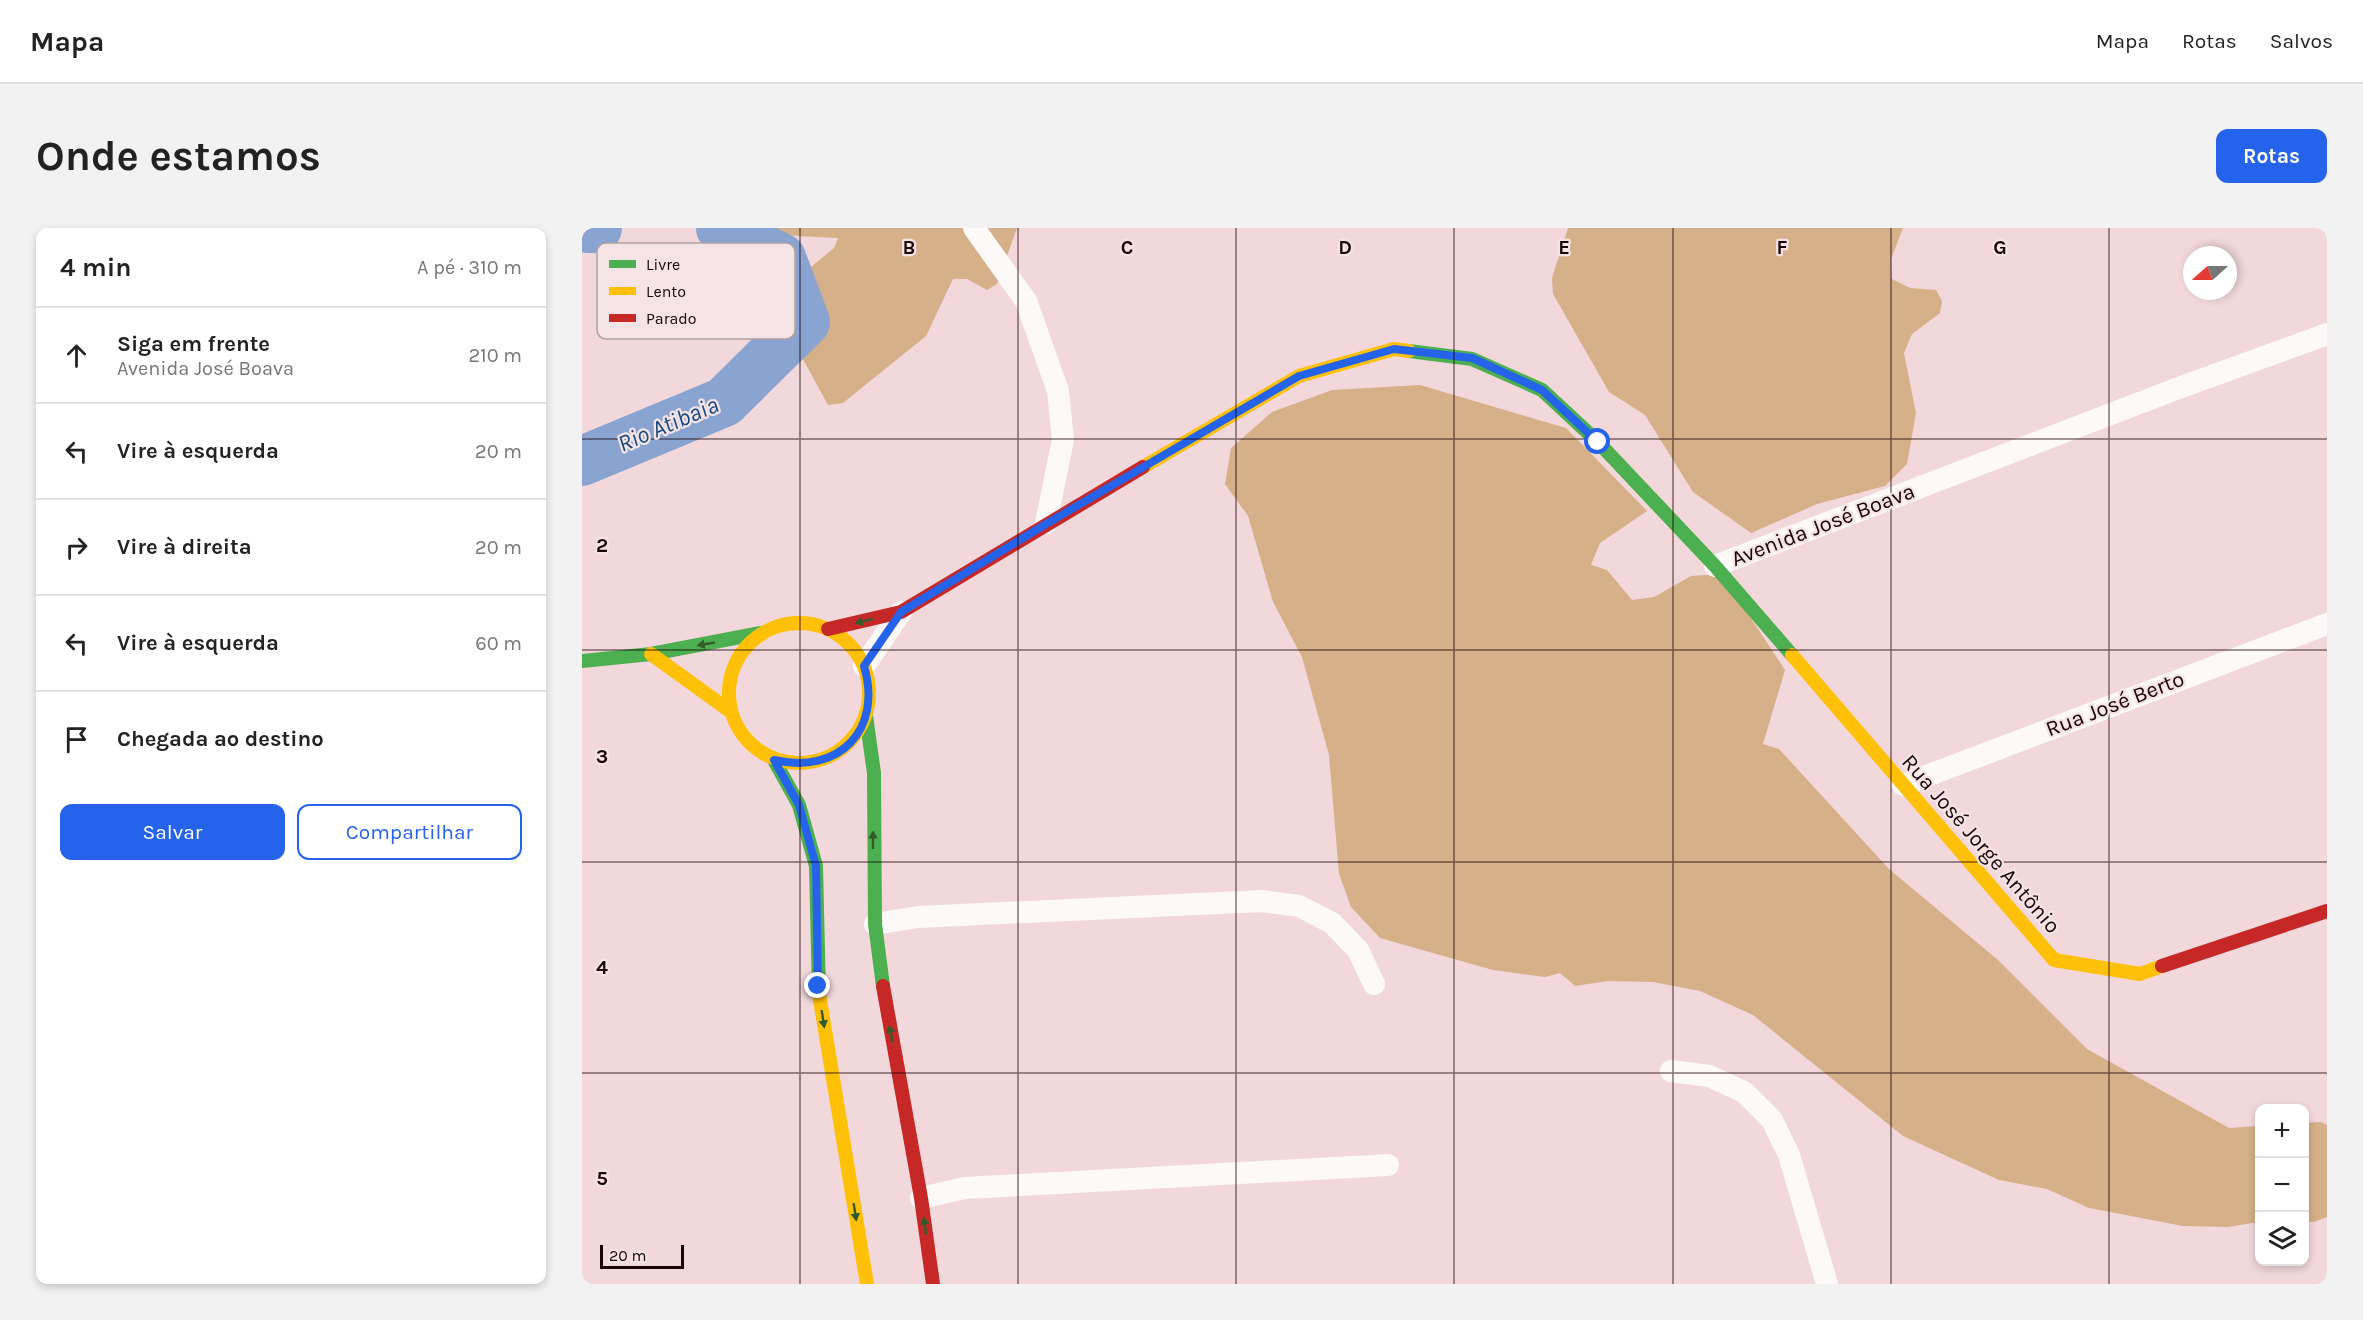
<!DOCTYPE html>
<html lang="pt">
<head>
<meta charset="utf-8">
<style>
	body { margin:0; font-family:Karla,sans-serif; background:#f2f2f2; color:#222 }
	.controls { position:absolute; right:18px; bottom:18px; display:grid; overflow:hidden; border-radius:12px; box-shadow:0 3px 9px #0003 }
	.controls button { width:54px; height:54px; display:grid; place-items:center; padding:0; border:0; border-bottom:2px solid #e0e0e0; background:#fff; color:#222; font:30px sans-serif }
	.compass { position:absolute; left:1601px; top:18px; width:54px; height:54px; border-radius:50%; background:#fff; box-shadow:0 3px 9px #0003; rotate:249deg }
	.scale { position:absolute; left:18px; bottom:15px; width:84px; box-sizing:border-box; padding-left:6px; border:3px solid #1c0407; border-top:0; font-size:16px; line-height:21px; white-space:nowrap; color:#1c0407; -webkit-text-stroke:4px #f4e4e5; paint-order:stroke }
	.stop { position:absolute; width:18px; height:18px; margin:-14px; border:4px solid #2563eb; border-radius:50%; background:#fff }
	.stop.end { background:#2563eb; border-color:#fff; box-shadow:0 2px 6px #0008 }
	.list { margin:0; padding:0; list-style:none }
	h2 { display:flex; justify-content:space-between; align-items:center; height:78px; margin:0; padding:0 24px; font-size:26px }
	h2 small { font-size:20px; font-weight:400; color:#767676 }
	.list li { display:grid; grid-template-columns:39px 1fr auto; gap:18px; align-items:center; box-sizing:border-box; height:96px; padding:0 24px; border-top:2px solid #e0e0e0 }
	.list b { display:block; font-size:22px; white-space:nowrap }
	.list p { margin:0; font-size:20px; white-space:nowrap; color:#767676 }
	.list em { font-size:20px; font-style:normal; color:#767676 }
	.actions { display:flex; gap:12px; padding:18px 24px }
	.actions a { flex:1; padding:14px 0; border:2px solid #2563eb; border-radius:12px; text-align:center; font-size:21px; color:#2563eb }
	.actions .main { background:#2563eb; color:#fff }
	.icon { flex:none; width:33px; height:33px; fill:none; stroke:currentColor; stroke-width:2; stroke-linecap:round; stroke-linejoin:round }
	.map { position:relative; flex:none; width:1745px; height:1056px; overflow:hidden; border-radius:12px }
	header { display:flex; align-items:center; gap:36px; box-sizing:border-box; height:84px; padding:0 30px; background:#fff; border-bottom:2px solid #e0e0e0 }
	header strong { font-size:28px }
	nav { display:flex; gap:33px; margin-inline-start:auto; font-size:21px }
	.intro { display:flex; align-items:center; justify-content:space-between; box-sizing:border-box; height:144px; padding:0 36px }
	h1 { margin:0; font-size:42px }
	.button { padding:15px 27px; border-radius:12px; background:#2563eb; color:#fff; font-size:21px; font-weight:700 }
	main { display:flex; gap:36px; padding:0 36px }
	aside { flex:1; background:#fff; border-radius:12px; box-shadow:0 3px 9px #0003 }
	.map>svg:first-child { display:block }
</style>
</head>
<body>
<header>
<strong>Mapa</strong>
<nav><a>Mapa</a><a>Rotas</a><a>Salvos</a></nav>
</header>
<div class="intro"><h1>Onde estamos</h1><a class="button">Rotas</a></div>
<main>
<aside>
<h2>4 min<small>A pé · 310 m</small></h2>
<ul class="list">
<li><svg class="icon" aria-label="ahead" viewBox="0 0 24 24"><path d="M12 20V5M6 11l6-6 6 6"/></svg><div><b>Siga em frente</b><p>Avenida José Boava</p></div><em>210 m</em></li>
<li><svg class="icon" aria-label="left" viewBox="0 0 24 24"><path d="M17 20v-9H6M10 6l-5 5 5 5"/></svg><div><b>Vire à esquerda</b></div><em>20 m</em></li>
<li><svg class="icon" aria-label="right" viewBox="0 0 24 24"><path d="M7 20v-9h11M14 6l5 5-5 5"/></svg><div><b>Vire à direita</b></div><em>20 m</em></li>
<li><svg class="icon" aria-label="left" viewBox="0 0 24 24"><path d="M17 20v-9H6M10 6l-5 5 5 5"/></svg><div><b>Vire à esquerda</b></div><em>60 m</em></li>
<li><svg class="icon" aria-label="arrive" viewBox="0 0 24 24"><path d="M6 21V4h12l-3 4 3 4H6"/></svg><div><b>Chegada ao destino</b></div></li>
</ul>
<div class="actions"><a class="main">Salvar</a><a>Compartilhar</a></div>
</aside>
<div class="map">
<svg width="1745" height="1056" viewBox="0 0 1745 1056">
	<rect width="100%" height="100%" fill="#f2d8da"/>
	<g fill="#d6b089">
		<polygon points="168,0 435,0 415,56 405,62 385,51 371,51 344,108 261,175 246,177 216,122 209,82 218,48 252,20 256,10 215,8"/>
		<polygon points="986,0 1321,0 1309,31 1310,51 1328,60 1354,62 1360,73 1358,85 1330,106 1322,125 1334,185 1325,236 1303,258 1235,276 1169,305 1111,264 1063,187 1027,164 971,66 970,50"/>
		<polygon points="838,157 984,200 1065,283 1018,315 1009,337 1025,342 1050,372 1072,369 1109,348 1140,346 1203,442 1181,516 1197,521 1307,641 1416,732 1505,821 1647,900 1677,898 1677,994 1646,999 1601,998 1507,980 1465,961 1417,952 1321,908 1171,787 1118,763 1071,754 1026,753 993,758 978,745 963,749 911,742 798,710 769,679 757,646 747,527 720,429 691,374 666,288 643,256 649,220 690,184 750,162"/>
		<polygon points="1739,894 1745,897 1745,989 1732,994 1723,994 1723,895"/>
	</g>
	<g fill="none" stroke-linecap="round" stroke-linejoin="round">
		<g stroke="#89a4d0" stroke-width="50">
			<polyline points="6,0 15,0"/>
			<polyline points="0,233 142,174 223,94 199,30 139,0"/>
		</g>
		<g stroke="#fdf9f9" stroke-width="22">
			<polyline points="392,0 444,73 476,163 481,212 464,295"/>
			<polyline points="1133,338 1594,161 1745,106"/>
			<polyline points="282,438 319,384"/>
			<polyline points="1321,557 1745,396"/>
			<polyline points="293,696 336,689 680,673 717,678 750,695 776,722 792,756"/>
			<polyline points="1089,843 1127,848 1162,864 1190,892 1207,927 1245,1056"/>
			<polyline points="339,970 383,960 806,937"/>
		</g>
		<g stroke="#4caf50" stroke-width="14">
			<polyline points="827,123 890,131 960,162 1016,214 1133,338 1210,427"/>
			<polyline points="0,433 69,426 179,405"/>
			<polyline points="284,488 292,545 293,696 301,758"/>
			<polyline points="192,532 217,577 234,638 237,766"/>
		</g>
		<g stroke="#ffc107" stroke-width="14">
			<polyline points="561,239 717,148 812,121 827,123"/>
			<circle cx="217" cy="465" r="70"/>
			<polyline points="69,426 148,483"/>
			<polyline points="1210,427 1472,732 1558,746 1580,738"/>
			<polyline points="237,766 285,1056"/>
		</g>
		<g stroke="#c62828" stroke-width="14">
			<polyline points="246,401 319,384 561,239"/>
			<polyline points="1580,738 1745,683"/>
			<polyline points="301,758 339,970 351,1056"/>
		</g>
	</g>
	<defs><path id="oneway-solid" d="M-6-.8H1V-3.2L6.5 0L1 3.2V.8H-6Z" transform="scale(1.5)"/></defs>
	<g fill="#345a2c">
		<use href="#oneway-solid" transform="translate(282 393) rotate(167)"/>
		<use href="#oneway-solid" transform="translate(124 416) rotate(170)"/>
		<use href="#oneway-solid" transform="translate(291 612) rotate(-89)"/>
		<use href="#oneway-solid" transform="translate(241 791) rotate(81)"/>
		<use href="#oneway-solid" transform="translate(309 806) rotate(-100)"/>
		<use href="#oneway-solid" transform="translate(273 984) rotate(81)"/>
		<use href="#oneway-solid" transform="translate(343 998) rotate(-98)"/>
	</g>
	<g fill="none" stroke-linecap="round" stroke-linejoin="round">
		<path stroke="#2563eb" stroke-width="8" d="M236,758L234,638L217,577L192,532C257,547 301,502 282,438L319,384L464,296L717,148L812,121L890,130L960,162L1016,214"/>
	</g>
	<path fill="none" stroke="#1c0407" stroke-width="1.5" stroke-opacity="0.55" d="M218,0V1056M436,0V1056M654,0V1056M872,0V1056M1091,0V1056M1309,0V1056M1527,0V1056M0,211H1745M0,422H1745M0,634H1745M0,845H1745"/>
	<g text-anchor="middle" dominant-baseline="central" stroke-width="4.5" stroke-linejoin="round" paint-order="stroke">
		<g font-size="22" fill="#1c0407" stroke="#f4e4e5">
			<text transform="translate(1241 297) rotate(-21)">Avenida José Boava</text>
			<text transform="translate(1533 476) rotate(-21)">Rua José Berto</text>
			<text transform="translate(1399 616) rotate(49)">Rua José Jorge Antônio</text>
		</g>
		<g font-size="24" font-style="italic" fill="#184883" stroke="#f4e4e5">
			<text transform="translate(86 196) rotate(-23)">Rio Atibaia</text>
		</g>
	</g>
	<rect x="15" y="15" width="198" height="96" rx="9" fill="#f4e4e5" stroke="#b3a1a2" stroke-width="1.5"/>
	<rect x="27" y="32" width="27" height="8" fill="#4caf50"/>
	<rect x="27" y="59" width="27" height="8" fill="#ffc107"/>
	<rect x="27" y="86" width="27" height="8" fill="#c62828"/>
	<g font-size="16" fill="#1c0407">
		<text x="64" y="42">Livre</text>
		<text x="64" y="69">Lento</text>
		<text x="64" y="96">Parado</text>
	</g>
	<g font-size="20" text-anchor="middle" font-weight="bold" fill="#1c0407" stroke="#f4e4e5" stroke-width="4.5" stroke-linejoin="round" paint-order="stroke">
		<text x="327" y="26">B</text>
		<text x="545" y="26">C</text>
		<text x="763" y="26">D</text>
		<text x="982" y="26">E</text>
		<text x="1200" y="26">F</text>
		<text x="1418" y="26">G</text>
		<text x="20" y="324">2</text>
		<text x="20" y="535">3</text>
		<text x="20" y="746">4</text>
		<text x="20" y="957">5</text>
	</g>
</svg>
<div class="controls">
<button>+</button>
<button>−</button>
<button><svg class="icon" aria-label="layers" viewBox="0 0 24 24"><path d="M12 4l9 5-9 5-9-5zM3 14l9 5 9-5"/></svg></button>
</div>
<svg class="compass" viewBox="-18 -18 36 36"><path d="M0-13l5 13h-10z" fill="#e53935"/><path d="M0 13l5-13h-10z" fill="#767676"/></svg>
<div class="scale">20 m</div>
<div class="stop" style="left:1016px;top:214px"></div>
<div class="stop end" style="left:236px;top:758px"></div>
</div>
</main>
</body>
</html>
